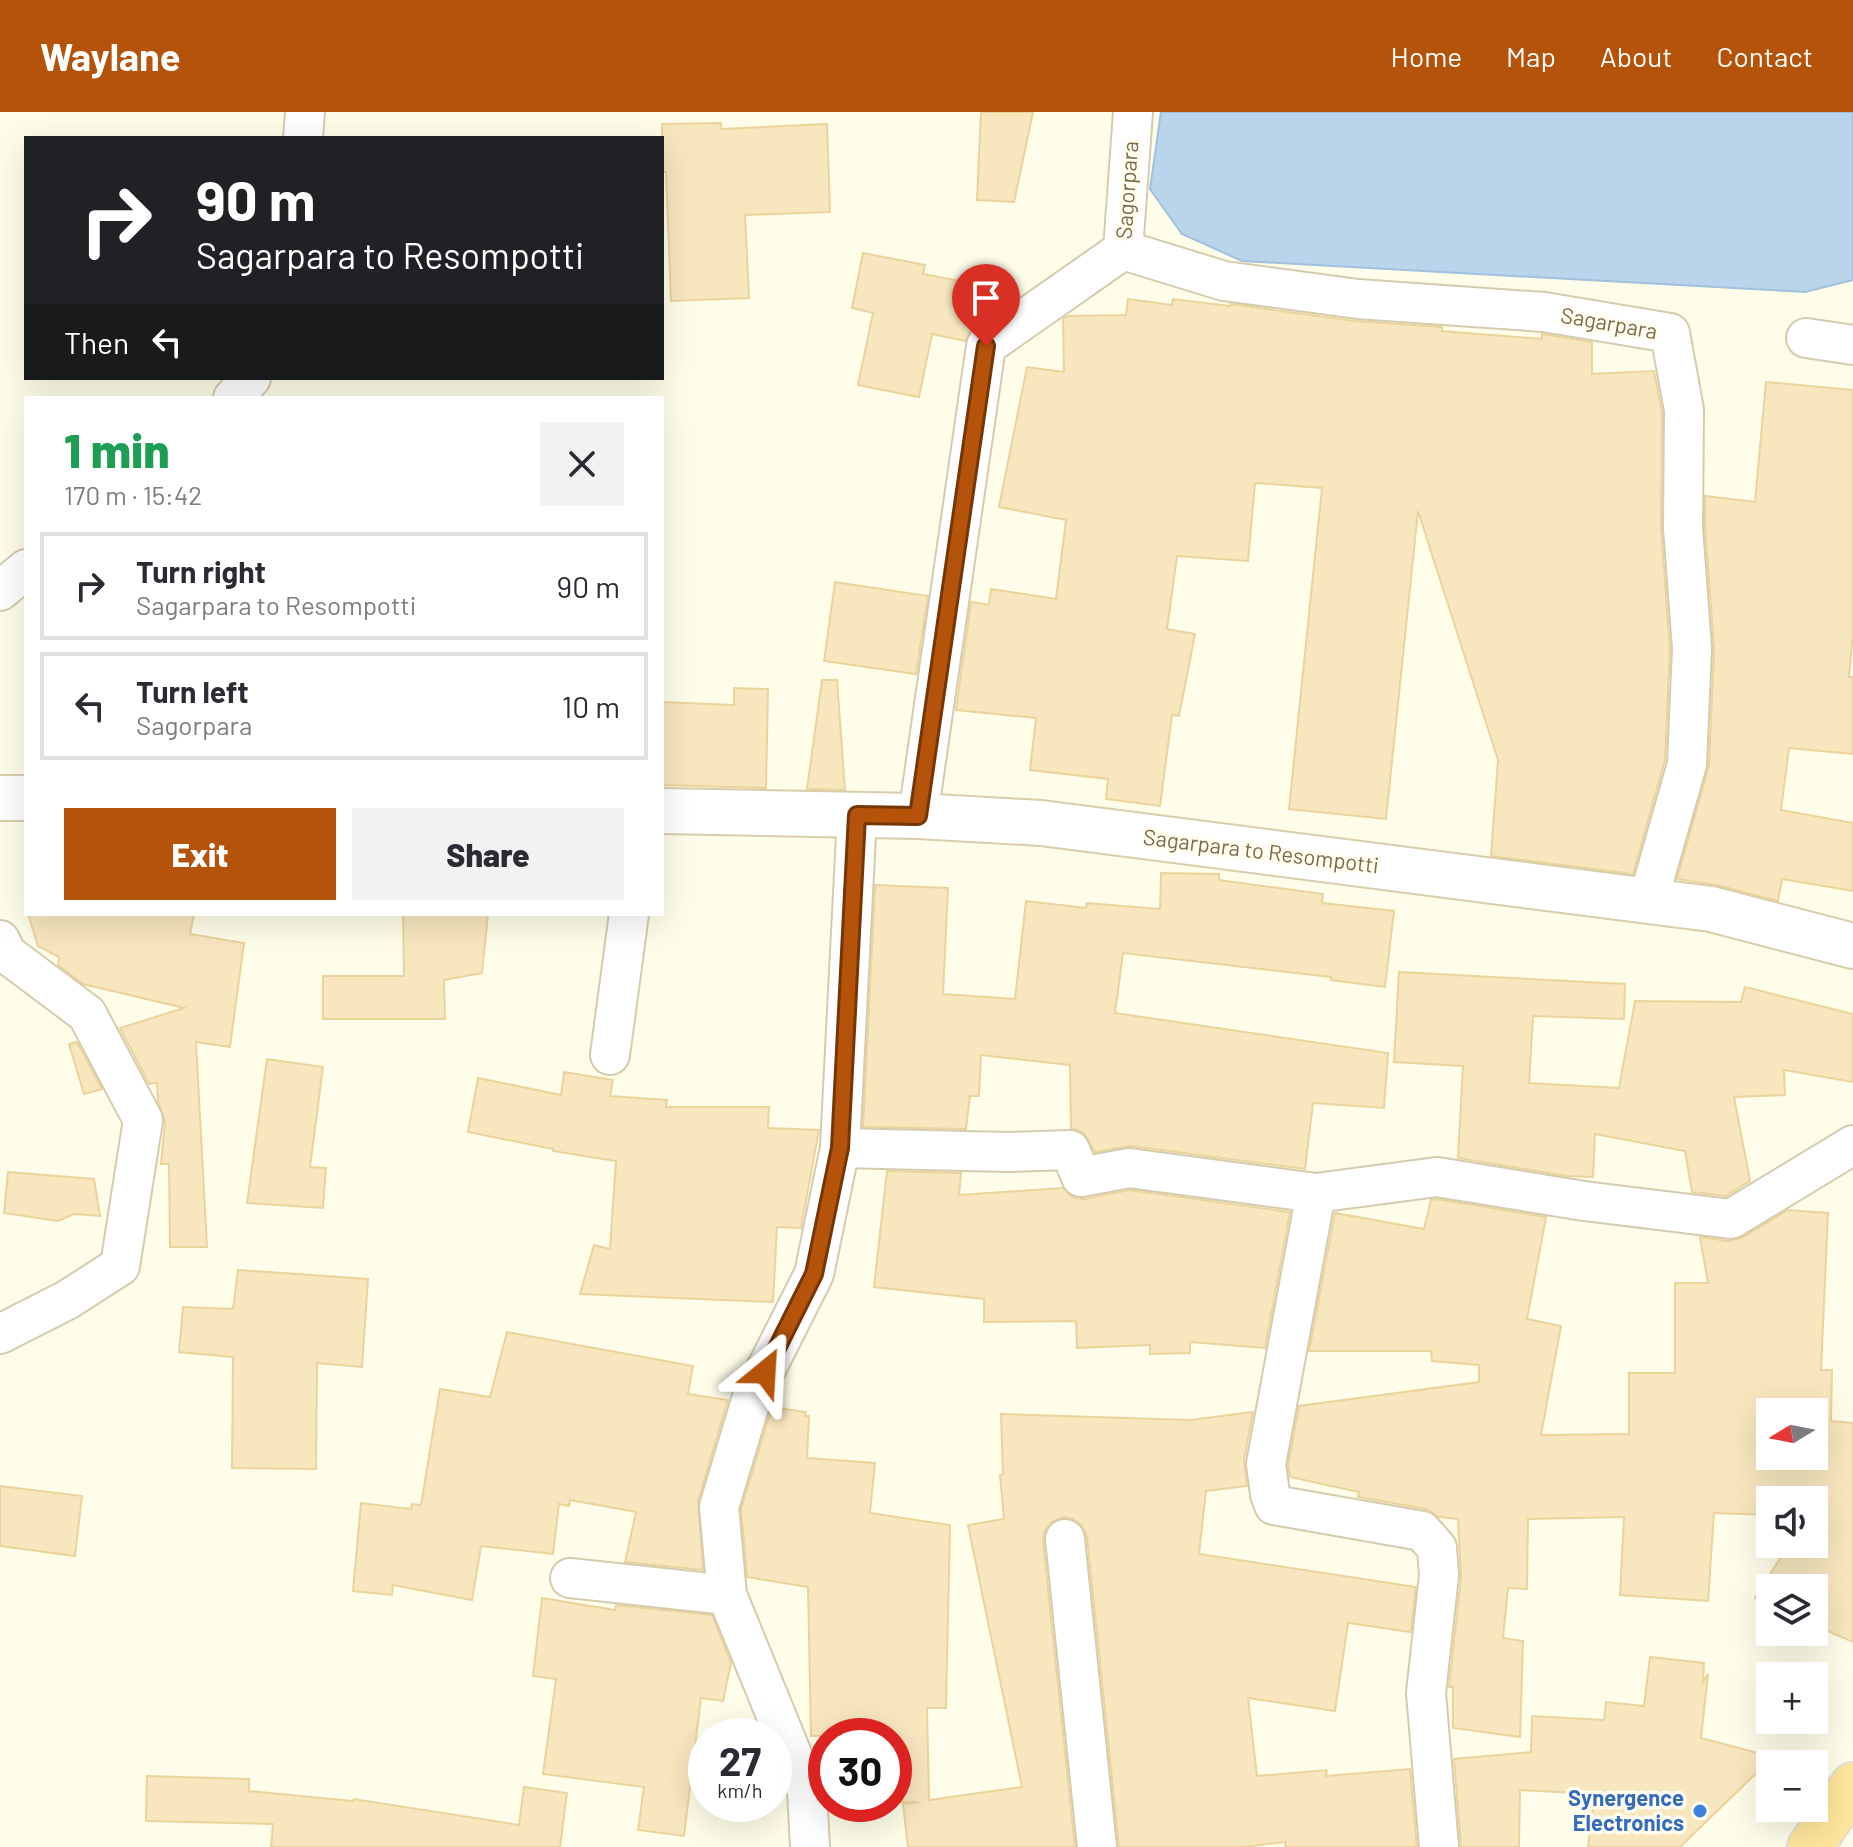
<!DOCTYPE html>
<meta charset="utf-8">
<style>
:root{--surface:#fff;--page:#f2f2f3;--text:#2b2b33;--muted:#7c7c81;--line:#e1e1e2;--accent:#b45309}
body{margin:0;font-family:Barlow,sans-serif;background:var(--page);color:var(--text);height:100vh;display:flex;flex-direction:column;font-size:30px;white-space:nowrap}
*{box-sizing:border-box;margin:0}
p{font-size:26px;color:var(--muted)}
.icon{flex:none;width:44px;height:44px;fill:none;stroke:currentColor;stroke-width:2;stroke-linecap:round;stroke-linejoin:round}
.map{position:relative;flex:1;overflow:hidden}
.side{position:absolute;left:24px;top:284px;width:640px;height:520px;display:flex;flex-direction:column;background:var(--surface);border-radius:0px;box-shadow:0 8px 32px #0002}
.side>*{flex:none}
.top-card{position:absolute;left:24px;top:24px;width:640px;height:244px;border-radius:0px;box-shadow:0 8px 32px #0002;background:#202124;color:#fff;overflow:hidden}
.needle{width:52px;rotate:260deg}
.fabs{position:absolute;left:1756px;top:1286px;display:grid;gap:16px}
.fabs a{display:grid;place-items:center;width:72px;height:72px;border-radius:0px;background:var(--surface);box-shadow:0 8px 32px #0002;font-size:40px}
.speed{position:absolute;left:688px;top:1606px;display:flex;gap:16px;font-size:40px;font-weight:700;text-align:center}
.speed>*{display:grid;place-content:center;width:104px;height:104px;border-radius:50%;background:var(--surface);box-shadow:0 8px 32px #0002;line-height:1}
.speed small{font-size:20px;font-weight:400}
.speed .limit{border:12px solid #d22;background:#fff;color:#111}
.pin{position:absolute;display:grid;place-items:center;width:68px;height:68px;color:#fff;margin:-82px -34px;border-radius:50% 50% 50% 0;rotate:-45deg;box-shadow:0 0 8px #0007}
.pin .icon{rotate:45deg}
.me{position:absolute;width:88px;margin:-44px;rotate:27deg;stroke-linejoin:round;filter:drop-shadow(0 0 6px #0008)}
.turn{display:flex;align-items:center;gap:28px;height:168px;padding:0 40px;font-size:36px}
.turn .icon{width:104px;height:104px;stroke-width:2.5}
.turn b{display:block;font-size:56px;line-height:68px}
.then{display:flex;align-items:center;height:76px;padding:0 40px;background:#0003;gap:16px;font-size:30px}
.round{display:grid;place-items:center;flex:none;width:84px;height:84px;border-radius:0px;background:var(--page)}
.headline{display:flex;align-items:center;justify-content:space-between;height:136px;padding:0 40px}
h1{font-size:48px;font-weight:800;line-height:60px;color:#1e9e55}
.primary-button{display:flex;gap:16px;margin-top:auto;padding:16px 40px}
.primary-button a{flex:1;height:92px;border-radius:0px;background:var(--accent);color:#fff;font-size:32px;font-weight:800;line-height:92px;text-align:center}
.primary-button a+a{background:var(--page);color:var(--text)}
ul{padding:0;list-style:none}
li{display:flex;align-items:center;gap:24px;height:108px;margin:0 16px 12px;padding:0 24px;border:4px solid var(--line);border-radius:0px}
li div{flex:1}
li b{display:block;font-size:30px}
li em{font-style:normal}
header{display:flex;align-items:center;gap:48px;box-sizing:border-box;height:112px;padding:0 40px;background:var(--accent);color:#fff}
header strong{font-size:38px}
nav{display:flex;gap:44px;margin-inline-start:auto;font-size:28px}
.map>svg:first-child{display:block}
</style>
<header>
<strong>Waylane</strong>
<nav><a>Home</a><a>Map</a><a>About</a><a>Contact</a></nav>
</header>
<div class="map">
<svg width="1853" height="1735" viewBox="0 0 1853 1735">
<rect width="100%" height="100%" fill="#fefde9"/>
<polygon fill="#bad5eb" stroke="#9fc1de" stroke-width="2" points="1161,0 1853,0 1853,168 1805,180 1242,149 1182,122 1150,77"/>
<g fill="#f7e6be" stroke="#ebd39c" stroke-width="2" fill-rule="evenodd">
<polygon points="981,0 1033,0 1014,90 977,88"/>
<polygon points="721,11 721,17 827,12 830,100 745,103 749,186 671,189 666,60 662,60 662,12"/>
<polygon points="863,141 925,153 923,162 996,176 990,204 973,216 965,229 932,222 919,285 858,273 873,201 852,196"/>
<polygon points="1128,187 1172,193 1173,187 1230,194 1230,192 1355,209 1442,215 1442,219 1542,227 1542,222 1592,230 1592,262 1654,259 1662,300 1661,416 1670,536 1665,648 1633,762 1491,744 1498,648 1418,399 1386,707 1289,697 1322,376 1255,371 1248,449 1177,444 1167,517 1195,522 1179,604 1172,603 1160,694 1106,687 1108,667 1030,658 1036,606 956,598 971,490 989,493 991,477 1056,487 1066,408 999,395 1027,255 1064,260 1063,207 1068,204 1126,203"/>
<polygon points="1766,270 1853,278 1853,522 1849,565 1853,565 1853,642 1789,636 1781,698 1853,711 1853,779 1782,767 1778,789 1717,773 1677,767 1709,653 1714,537 1705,415 1705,384 1755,390"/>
<polygon points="835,470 928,484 916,562 824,549"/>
<polygon points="822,568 837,568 845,678 807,677"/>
<polygon points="734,576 768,577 766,676 662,673 662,590 734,593"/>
<polygon points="1161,761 1219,762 1219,768 1323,782 1322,791 1394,799 1385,875 1331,868 1331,865 1123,841 1115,901 1388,941 1384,996 1313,991 1305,1057 1131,1034 1095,1040 1083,1020 1071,1016 1070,953 981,943 979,984 970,984 966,1017 863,1015 875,773 948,776 943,882 1015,887 1026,789 1086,796 1087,791 1160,797"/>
<polygon points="28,802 194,802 190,822 244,831 230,935 196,930 207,1135 170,1135 169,1052 161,1052 165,1010 158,989 157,971 149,972 120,916 184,896 83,872 58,853 59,845 38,834"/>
<polygon points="403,802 488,802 482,861 444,868 445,907 323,907 323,864 404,864"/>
<polygon points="1399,860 1625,872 1624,907 1533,904 1529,971 1619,976 1635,889 1741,890 1745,875 1853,902 1853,970 1784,958 1785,983 1734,985 1750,1069 1726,1084 1692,1080 1685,1039 1595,1022 1593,1065 1566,1064 1458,1046 1463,954 1394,950"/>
<polygon points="77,930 102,977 84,982 69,932"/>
<polygon points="267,947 323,955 310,1055 326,1056 323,1096 247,1091"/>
<polygon points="564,960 613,968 610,984 667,988 666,995 769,995 768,1016 819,1018 801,1116 777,1115 773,1190 580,1182 594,1133 610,1137 616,1049 553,1039 553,1037 468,1020 478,966 561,983"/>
<polygon points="887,1059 961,1061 959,1083 1063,1076 1074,1086 1084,1087 1130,1078 1290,1100 1265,1236 1190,1230 1190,1241 1150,1242 1150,1233 1077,1236 1076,1209 984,1210 984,1187 874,1175"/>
<polygon points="8,1060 94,1067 100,1104 74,1102 58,1109 4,1101"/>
<path d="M1437,1087L1546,1105L1527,1207L1561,1214L1541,1323L1629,1322V1261H1675V1171H1708L1700,1125L1728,1129L1741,1126L1788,1098L1828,1101L1821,1258H1832L1831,1309L1853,1311V1530L1814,1513V1476H1770V1492L1755,1486L1789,1432H1814V1388H1770V1403L1714,1401L1708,1489L1620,1483L1624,1405L1528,1407L1527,1477L1508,1476L1503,1526L1523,1529L1520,1625L1453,1616V1575H1449L1461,1465L1458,1407L1439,1405L1426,1397L1358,1385L1359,1380L1290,1365L1288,1353L1299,1294L1479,1270V1253L1432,1249L1431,1239H1309L1335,1101L1424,1117L1431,1088ZM1770,1300H1814V1344H1770Z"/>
<polygon points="238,1158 368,1167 362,1255 317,1251 316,1357 232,1356 233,1245 179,1240 183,1195 233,1197"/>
<polygon points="507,1220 693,1254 688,1282 728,1288 698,1389 703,1458 625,1450 636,1400 570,1388 569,1394 559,1392 553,1442 481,1434 472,1488 393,1473 392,1483 353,1479 361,1391 411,1397 412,1392 421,1393 440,1277 490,1285"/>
<polygon points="772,1295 806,1300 805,1304 809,1304 807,1346 875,1351 870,1401 950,1413 946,1596 927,1596 929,1688 1022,1675 968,1413 1004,1407 1000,1363 1003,1362 1001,1302 1190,1308 1253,1300 1244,1348 1247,1374 1206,1379 1199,1442 1416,1475 1411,1520 1348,1511 1335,1599 1248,1586 1257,1664 1327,1658 1326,1664 1410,1657 1417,1735 1286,1735 1285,1730 1243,1735 1119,1735 1087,1425 1082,1414 1073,1407 1064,1405 1052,1410 1045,1419 1043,1429 1075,1735 908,1735 903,1692 919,1690 894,1690 894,1624 811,1624 808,1475 747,1465 741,1397"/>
<polygon points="0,1374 82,1384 75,1444 0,1434"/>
<polygon points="542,1486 615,1498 616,1493 712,1503 731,1551 723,1589 701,1586 684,1724 638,1718 644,1675 543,1662 556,1567 533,1564"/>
<polygon points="1650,1545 1704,1551 1703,1570 1708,1562 1701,1626 1773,1645 1680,1735 1588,1735 1595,1682 1520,1678 1519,1735 1461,1735 1454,1647 1531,1640 1532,1604 1604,1608 1606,1590 1644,1594"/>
<polygon points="147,1664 249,1667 249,1679 353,1689 354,1687 519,1713 524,1675 567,1681 560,1735 271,1735 273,1712 146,1709"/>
</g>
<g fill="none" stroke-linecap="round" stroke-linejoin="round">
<defs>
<g id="minor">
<polyline points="303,26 305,0"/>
<polyline points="1123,138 1224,169 1358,187 1544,200 1670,221 1684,298 1683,416 1692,536 1687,652 1648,789"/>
<polyline points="1806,226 1853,233"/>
<polyline points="233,286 251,266"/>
<polyline points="0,479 26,457"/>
<polyline points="918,704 986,234 1123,138 1133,0"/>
<polyline points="0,828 7,842 87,902 143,1008 120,1154 67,1188 0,1222"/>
<polyline points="610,943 629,802"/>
<polyline points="840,1036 1008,1040 1070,1038 1081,1065 1129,1056 1316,1081 1437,1065 1584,1089 1731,1107 1853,1033"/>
<polyline points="1316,1081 1266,1352 1270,1382 1274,1393 1422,1419 1437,1436 1439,1463 1426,1581 1439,1735"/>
<polyline points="1065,1427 1097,1735"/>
<polyline points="570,1466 727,1483"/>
<polyline points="810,1735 807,1679 727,1483 719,1395 752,1285 814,1162 840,1036 857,703"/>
</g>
<g id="secondary">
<polyline points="0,686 26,686"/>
<polyline points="662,699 918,704 1041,711 1711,797 1853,834"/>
</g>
<polyline id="trunk" points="1810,1735 1853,1673"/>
</defs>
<use href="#minor" stroke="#d5ccaf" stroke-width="42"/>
<use href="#secondary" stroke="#d9cdac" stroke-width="48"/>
<use href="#trunk" stroke="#e2ded7" stroke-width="48"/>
<use href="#minor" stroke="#fff" stroke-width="38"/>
<use href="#secondary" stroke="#fff" stroke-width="44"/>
<use href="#trunk" stroke="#fee69c" stroke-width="44"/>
</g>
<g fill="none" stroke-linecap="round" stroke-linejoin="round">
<defs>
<polyline id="route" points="765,1260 814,1162 840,1036 857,703 918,704 986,234"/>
</defs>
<use href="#route" stroke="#753606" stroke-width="20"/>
<use href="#route" stroke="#b45309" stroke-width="14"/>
</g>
<circle fill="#3f7fe0" stroke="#fffef1" stroke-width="3" cx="1700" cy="1699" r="8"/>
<g text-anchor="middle" stroke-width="7" stroke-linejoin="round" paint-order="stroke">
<g font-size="22" fill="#7d6b49" stroke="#fffef1">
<text transform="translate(1127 78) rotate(-86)" y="8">Sagorpara</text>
<text transform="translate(1609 211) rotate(10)" y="8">Sagarpara</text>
<text transform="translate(1261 739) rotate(7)" y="8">Sagarpara to Resompotti</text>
</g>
<g font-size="22" font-weight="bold" fill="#366cbe" stroke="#fffef1" text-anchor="end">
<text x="1684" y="1694">Synergence<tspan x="1684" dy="25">Electronics</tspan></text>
</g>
</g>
</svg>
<div class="fabs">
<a><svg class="needle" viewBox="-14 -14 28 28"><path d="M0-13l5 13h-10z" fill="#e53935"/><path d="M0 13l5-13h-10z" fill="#7c7c81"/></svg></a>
<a><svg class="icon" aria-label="sound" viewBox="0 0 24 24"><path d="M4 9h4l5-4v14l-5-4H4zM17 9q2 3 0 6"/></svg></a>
<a><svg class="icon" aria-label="layers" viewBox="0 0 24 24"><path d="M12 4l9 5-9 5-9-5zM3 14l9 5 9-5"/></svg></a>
<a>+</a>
<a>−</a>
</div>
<div class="speed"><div>27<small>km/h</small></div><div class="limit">30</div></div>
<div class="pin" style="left:986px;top:234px;background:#d93025"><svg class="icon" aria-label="arrive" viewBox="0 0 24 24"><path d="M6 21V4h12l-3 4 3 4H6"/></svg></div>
<svg class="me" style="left:765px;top:1260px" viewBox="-20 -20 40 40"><path d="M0-17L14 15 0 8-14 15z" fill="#b45309" stroke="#fff" stroke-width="4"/></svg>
<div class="top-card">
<div class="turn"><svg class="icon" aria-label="right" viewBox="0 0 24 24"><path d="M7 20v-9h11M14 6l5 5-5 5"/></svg><div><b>90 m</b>Sagarpara to Resompotti</div></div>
<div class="then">Then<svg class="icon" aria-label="left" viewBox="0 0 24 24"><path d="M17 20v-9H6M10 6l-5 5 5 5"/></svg></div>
</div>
<section class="side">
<div class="headline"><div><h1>1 min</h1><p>170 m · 15:42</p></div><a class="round"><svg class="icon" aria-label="close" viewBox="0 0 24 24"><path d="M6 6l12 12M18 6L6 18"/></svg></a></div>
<ul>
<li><svg class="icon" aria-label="right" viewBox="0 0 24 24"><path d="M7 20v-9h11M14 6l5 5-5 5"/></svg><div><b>Turn right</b><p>Sagarpara to Resompotti</p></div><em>90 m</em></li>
<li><svg class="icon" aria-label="left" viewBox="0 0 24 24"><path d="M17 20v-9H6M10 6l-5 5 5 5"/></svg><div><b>Turn left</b><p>Sagorpara</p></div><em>10 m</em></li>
</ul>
<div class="primary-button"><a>Exit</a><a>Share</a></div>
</section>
</div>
